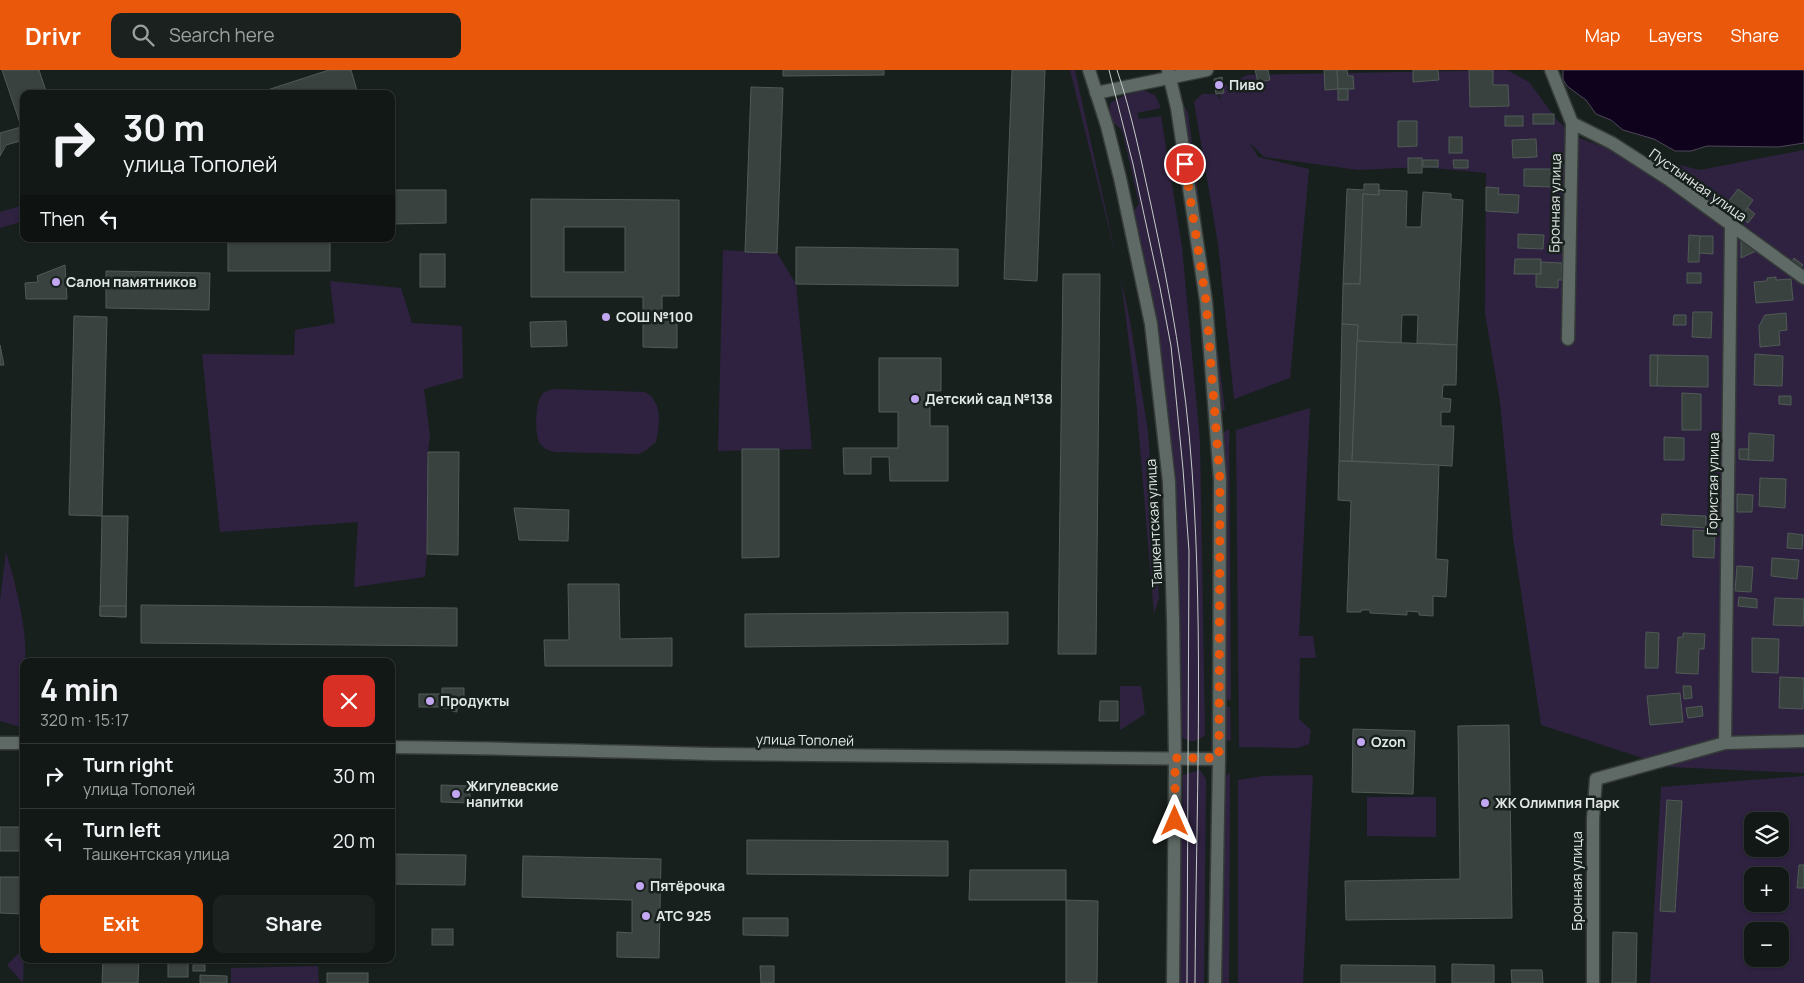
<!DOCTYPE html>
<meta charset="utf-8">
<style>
:root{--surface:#121816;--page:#1b211f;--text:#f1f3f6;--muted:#9ca0a1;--line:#313735;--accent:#ea580c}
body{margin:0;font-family:Manrope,sans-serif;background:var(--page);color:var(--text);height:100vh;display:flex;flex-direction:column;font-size:19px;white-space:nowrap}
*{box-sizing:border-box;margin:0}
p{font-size:16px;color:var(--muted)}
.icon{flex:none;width:28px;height:28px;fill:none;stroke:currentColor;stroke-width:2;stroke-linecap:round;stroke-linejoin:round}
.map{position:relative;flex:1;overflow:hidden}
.details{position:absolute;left:20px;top:588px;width:375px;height:305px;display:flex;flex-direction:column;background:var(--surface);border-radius:10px;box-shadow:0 1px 4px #0004,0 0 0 1px var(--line)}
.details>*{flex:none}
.guide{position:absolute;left:20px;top:20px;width:375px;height:152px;border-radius:10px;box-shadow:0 1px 4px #0004,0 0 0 1px var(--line);background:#121816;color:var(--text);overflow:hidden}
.buttons{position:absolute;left:1744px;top:742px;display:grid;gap:10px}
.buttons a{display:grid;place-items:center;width:45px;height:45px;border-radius:10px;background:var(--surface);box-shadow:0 1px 4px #0004,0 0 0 1px var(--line);font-size:25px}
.pin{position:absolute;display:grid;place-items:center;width:42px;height:42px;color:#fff;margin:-21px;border:2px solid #fff;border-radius:50%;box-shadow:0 1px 5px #0007}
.me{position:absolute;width:55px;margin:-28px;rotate:0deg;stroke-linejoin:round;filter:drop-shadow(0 0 4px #0008)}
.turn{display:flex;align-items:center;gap:18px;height:105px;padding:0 20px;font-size:22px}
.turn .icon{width:65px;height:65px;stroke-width:2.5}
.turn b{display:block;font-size:35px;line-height:42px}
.then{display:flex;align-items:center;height:48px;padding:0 20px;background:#0003;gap:10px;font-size:19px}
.round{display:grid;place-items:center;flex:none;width:52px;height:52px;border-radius:10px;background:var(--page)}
.headline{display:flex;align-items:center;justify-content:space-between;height:85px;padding:0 20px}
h1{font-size:30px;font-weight:700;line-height:38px}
.primary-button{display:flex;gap:10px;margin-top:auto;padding:10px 20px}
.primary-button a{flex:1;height:58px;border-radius:10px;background:var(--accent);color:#fff;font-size:20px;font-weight:700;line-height:58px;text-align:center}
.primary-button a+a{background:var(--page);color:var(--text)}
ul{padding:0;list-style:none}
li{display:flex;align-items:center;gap:15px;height:65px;padding:0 20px;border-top:1px solid var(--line)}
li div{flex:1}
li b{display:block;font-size:19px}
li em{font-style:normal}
header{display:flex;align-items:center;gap:30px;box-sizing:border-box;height:70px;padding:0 25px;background:var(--accent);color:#fff}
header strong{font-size:24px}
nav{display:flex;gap:28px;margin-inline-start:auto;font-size:18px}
.search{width:350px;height:45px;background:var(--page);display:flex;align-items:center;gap:12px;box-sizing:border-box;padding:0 18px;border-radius:10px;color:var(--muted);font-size:19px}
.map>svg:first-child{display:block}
</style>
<header>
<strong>Drivr</strong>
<div class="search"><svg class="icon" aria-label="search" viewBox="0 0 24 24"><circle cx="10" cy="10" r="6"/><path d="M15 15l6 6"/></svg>Search here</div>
<nav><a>Map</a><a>Layers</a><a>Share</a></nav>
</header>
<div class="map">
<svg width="1804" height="913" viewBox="0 0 1804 913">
<rect width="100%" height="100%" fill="#18201d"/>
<g fill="#2e2240" fill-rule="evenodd">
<polygon points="1070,0 1075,0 1117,191"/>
<polygon points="1507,0 1529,12 1557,50 1574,66 1601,76 1700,100 1804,80 1804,703 1670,697 1541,655 1513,468 1500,332 1485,243 1486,103 1422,97 1358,100 1264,87 1249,72 1258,87 1309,99 1290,308 1234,329 1218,174 1194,32 1202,24 1216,24 1221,30 1218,19 1247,5"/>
<path d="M1142,20L1155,25L1161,38L1137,43L1139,49L1161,46L1182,177L1200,371L1205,665C1191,676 1187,671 1175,661V473L1133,142L1139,134L1122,60L1109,49L1110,33L1125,25Z"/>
<polygon points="1184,36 1188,42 1225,340 1215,344 1177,38"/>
<polygon points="24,135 24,151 0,158 0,142"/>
<polygon points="723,180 777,183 796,214 812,379 718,381"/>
<polygon points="1121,209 1130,251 1148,361 1159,528 1154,544 1136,330"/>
<polygon points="330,211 401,218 412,253 462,256 463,308 424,319 430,367 428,382 427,484 425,507 354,517 358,452 220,462 202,284 294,285 295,260 335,253"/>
<path d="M556,319L645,322C663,332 660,354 656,372L645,381L638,384L555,382C549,381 545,379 541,375C534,367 535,333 542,325C545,320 551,320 556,319Z"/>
<polygon points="1310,338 1299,566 1313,566 1316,588 1300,588 1299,649 1311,660 1309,674 1298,678 1239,677 1236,360"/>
<polygon points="1229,359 1231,630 1223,630 1221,364"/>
<path d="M6,482C15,512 28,561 25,591H24L20,657L0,651V530Z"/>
<polygon points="1120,616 1141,616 1145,644 1120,660"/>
<polygon points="1223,637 1230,637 1231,670 1227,671 1224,666"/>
<polygon points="1200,700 1206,709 1204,913 1178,913 1183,705"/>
<polygon points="1230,703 1229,913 1221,913 1224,708"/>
<polygon points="1313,705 1303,913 1238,913 1238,710 1263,706"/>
<path d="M1804,706V913H1650L1661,717ZM1752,751H1780V779H1752ZM1752,806H1780V834H1752ZM1752,861H1780V889H1752Z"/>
<polygon points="1367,727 1436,727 1436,767 1367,766"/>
<polygon points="24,878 23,913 7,895"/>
<polygon points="318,896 319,913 231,913 231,898"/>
</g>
<polygon fill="#0e021c" stroke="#4d4758" points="1563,0 1804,0 1804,73 1778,77 1707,76 1691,81 1675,81 1654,69 1623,60 1611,50 1596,44 1586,30 1567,16 1563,9"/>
<g fill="#39423f" stroke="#505a56" fill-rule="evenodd">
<polygon points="2,0 39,0 47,24 24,24 24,65"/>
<polygon points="329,0 351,0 358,24 255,24"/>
<polygon points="783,0 884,0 884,5 783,6"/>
<polygon points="1012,0 1045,0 1037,211 1004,209"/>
<polygon points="1255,0 1268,0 1270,10 1258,12"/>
<polygon points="1324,0 1337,0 1338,19 1325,20"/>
<polygon points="1337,0 1347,0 1348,6 1353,6 1354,19 1338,19"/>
<polygon points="1413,0 1438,0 1439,10 1413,12"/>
<polygon points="1469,0 1493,0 1493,15 1508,15 1509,36 1470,37"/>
<polygon points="1222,7 1224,23 1216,24 1214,9"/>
<polygon points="751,17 783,18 777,183 745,182"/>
<rect x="1338" y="19" width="10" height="11"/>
<rect x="1533" y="44" width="21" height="10"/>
<rect x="1505" y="46" width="18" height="10"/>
<polygon points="1398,51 1417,51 1417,76 1398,77"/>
<polygon points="21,57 24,70 6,75 0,86 0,63"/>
<rect x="1449" y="67" width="13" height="16"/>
<polygon points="1536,69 1537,87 1513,88 1512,70"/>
<rect x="1408" y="88" width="14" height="15"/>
<rect x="1423" y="90" width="15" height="7"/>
<polygon points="1453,90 1468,90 1468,98 1454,98"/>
<polygon points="1676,96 1687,103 1683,110 1673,102"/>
<polygon points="1524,99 1552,99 1551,117 1524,116"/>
<polygon points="1364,114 1379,114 1379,125 1363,124 1360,214 1343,214 1347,119 1364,120"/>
<polygon points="1486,117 1499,118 1498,124 1519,125 1518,143 1486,141"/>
<polygon points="1738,119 1753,130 1741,147 1725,136"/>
<polygon points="391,120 446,120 446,153 391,154"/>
<polygon points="1379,120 1407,121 1406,157 1421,157 1423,122 1451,124 1451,129 1463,130 1457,275 1417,273 1418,245 1402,245 1401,273 1357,271 1358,255 1342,254 1343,214 1360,214 1363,124 1379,125"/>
<path d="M531,129L679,130V226H662V243H677V278L643,277V227H531ZM564,157H625V202H564Z"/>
<polygon points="1748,138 1755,144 1748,153 1741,147"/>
<polygon points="1518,164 1544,165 1543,179 1518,178"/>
<polygon points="1689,165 1700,166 1699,192 1688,192"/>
<polygon points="1700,166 1713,166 1713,184 1699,183"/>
<polygon points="1741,168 1756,181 1741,188"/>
<rect x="228" y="169" width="102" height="32"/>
<polygon points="796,177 958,179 958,216 796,214"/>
<rect x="420" y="184" width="25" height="33"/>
<polygon points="1794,188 1803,195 1800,198 1792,192"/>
<polygon points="1515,189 1541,189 1541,204 1514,204"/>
<polygon points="1541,192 1562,193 1562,210 1558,210 1558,218 1536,217 1536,204 1541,204"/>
<polygon points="65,195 67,229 26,229 25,213 38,212 37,206"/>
<polygon points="106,201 210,203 209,240 106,238"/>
<rect x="1687" y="203" width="14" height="10"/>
<polygon points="1063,204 1100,204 1096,584 1058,584"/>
<polygon points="1776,207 1776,210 1791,209 1793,230 1756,233 1754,212 1767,211 1767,208"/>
<polygon points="1693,242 1712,242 1711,268 1692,267"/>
<polygon points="1786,243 1787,260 1779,261 1780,275 1760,277 1759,256 1765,245"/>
<polygon points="1674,245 1686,245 1686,255 1673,255"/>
<polygon points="74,246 107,247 102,446 69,445"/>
<polygon points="566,251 567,276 531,277 530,252"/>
<polygon points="1342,254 1358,255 1352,391 1339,391"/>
<polygon points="1357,271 1457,275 1456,315 1443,315 1442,328 1451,329 1450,342 1441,342 1441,356 1454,356 1452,396 1352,391"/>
<polygon points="0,275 4,295 0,295"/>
<polygon points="1755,284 1783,286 1782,316 1754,315"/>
<polygon points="1650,285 1658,285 1657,316 1650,316"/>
<polygon points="1658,285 1708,286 1708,317 1657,316"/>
<polygon points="879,288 941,288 941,321 930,321 930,356 948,356 948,411 890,411 889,387 871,387 871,404 844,404 843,378 898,378 898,342 879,342"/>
<polygon points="1682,323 1701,324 1701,360 1682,360"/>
<polygon points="1779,326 1791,326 1791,335 1779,334"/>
<polygon points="1749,363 1774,365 1773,391 1748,390"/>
<polygon points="1664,367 1684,368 1684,390 1664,390"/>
<polygon points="742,379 779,379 779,487 742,488"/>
<polygon points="1739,379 1749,379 1748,390 1739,389"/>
<polygon points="428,382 459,382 458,485 427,484"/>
<polygon points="1339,391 1439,395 1436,489 1448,490 1446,527 1433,526 1433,546 1419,545 1419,542 1407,541 1407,545 1370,543 1370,540 1361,540 1361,542 1347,542 1351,431 1338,430"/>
<polygon points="1760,408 1786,409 1785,438 1759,436"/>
<polygon points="1737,424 1753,425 1752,442 1737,442"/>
<polygon points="514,438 569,440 568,471 519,470"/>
<polygon points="1662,444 1706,446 1706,458 1661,455"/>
<polygon points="102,446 128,446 126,547 100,546"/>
<polygon points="1693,460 1715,461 1714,488 1693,487"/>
<polygon points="1788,463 1803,465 1802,479 1787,478"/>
<polygon points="1772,488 1799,490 1797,509 1771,506"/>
<polygon points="1737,496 1753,497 1751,522 1735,521"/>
<polygon points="568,514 619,514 620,569 672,568 672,596 545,596 544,570 569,570"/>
<polygon points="1739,527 1757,529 1757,538 1738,536"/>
<polygon points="1775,528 1804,529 1803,556 1773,555"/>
<polygon points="141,535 457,538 457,576 141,573"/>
<polygon points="100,536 126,536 126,547 100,546"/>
<polygon points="1008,542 1008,574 745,577 745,544"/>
<polygon points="1646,562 1659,563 1658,598 1645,598"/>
<polygon points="1683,563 1705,564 1704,579 1699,579 1698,604 1676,603 1678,567 1683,567"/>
<polygon points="1752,568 1779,569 1778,603 1752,602"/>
<polygon points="1780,607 1804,608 1803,639 1779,638"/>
<polygon points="1683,616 1691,616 1692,628 1684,629"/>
<polygon points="442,618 464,618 464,637 457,637 457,642 451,641 451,638 442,638"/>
<polygon points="1680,623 1683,652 1650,655 1647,626"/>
<rect x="419" y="624" width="21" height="13"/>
<polygon points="1100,631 1118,631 1118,651 1099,651"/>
<polygon points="1702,636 1703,646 1688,648 1686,638"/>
<polygon points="1509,655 1512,848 1346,850 1345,811 1460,809 1458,656"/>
<polygon points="1353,659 1415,661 1413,724 1352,722"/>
<polygon points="441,715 470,716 470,733 441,732"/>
<polygon points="1667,730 1682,731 1675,842 1660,841"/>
<rect x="0" y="757" width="22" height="24"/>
<polygon points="747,770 948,771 948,806 747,804"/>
<polygon points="391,784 466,785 465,815 391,814"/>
<polygon points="523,786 661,789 659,888 617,887 617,862 632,863 632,830 522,827"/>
<polygon points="1799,795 1804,795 1804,818 1797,818"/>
<polygon points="970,800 1066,800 1066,830 969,830"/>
<polygon points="0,807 24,807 24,844 0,843"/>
<polygon points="1066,830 1098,831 1097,913 1066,913"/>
<polygon points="743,848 788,848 788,866 743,865"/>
<rect x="432" y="859" width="21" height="16"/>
<polygon points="1613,862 1637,863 1636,913 1612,913"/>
<polygon points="103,889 139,889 138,913 102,913"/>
<rect x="168" y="889" width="20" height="18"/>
<rect x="191" y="889" width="15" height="3"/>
<polygon points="1452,894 1494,895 1494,913 1452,913"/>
<rect x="193" y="895" width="12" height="6"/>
<polygon points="1341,895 1435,896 1435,913 1341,913"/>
<polygon points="760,896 774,896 774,913 761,913"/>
<polygon points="1511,900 1542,900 1543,913 1512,913"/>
<rect x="327" y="903" width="41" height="10"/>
<polygon points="200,905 227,906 227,913 200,913"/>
</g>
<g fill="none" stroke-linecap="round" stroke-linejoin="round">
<defs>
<g id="minor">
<polyline points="1551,0 1572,53 1568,269"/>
<polyline points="1096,23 1207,0"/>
<polyline points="1572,53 1612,73 1668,109 1804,208"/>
<polyline points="0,673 24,673"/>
<polyline points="1725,673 1731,156"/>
<path d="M391,677C498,678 605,681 712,684C881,687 1050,686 1219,689"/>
<polyline points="1593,913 1593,749 1596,709 1725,673 1804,671"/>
</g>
<g id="secondary">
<polyline points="1089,0 1107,56 1120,108 1151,254 1169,412 1173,548 1175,688 1173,913"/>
<polyline points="1168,0 1177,38 1206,231 1220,410 1219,689 1215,913"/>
</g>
</defs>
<use href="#minor" stroke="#353b38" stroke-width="15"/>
<use href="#secondary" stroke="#353b38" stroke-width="15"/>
<use href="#minor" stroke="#5f6965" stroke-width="12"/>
<use href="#secondary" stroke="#5f6965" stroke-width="12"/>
<g stroke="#c6ccc9" stroke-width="1">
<polyline points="1109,0 1133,94 1160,218 1171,276 1183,399 1189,481 1187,913"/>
<path d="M1117,0C1132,44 1141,90 1151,135C1170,222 1186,310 1192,400C1204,570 1196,742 1195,913"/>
</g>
</g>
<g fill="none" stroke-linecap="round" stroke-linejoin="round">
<polyline stroke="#ea580c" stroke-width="9" stroke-dasharray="0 16.2" points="1175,751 1175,688 1219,688 1220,410 1206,231 1185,94"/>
</g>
<g fill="#c3a7f2" stroke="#18201d" stroke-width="2">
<circle cx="1219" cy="15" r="5"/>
<circle cx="56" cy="212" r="5"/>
<circle cx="606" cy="247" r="5"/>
<circle cx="915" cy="329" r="5"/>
<circle cx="430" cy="631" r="5"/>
<circle cx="1361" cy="672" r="5"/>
<circle cx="456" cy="724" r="5"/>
<circle cx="1485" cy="733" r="5"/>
<circle cx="640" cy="816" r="5"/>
<circle cx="646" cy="846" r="5"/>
</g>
<g text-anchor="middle" stroke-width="5" stroke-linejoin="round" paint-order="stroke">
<g font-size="14" font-weight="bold" fill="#e1e7e4" stroke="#18201d" text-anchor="start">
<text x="1229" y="20">Пиво</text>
<text x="66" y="217">Салон памятников</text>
<text x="616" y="252">СОШ №100</text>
<text x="925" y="334">Детский сад №138</text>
<text x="440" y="636">Продукты</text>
<text x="1371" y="677">Ozon</text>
<text x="466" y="721">Жигулевские<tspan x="466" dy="16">напитки</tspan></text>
<text x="1495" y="738">ЖК Олимпия Парк</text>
<text x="650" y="821">Пятёрочка</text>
<text x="656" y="851">АТС 925</text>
</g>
<g font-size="14" fill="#e1e7e4" stroke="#18201d">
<text transform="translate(1698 115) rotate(35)" y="5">Пустынная улица</text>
<text transform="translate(1555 133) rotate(-89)" y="5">Бронная улица</text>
<text transform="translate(1713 414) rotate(-89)" y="5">Гористая улица</text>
<text transform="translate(1154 453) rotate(-93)" y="5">Ташкентская улица</text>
<text transform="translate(805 670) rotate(1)" y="5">улица Тополей</text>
<text transform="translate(1577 811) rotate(-90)" y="5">Бронная улица</text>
</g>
</g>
</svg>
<div class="buttons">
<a><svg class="icon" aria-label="layers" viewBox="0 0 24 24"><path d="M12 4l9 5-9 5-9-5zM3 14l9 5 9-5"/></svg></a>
<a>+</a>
<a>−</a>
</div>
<div class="pin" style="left:1185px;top:94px;background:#d93025"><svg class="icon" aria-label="arrive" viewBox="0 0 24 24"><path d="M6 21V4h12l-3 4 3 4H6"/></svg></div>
<svg class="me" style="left:1175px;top:751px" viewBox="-20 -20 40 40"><path d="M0-17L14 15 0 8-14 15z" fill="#ea580c" stroke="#fff" stroke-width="4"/></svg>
<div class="guide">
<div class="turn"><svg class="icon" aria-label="right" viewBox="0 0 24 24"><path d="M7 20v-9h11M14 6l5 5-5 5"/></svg><div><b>30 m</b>улица Тополей</div></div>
<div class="then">Then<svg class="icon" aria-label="left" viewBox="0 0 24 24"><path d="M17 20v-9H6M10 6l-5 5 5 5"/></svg></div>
</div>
<section class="details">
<div class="headline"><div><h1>4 min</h1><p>320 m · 15:17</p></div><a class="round" style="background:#d93025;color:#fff"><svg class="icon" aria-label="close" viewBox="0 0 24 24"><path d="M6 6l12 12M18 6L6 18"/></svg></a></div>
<ul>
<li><svg class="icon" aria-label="right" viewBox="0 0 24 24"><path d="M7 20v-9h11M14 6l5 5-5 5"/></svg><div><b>Turn right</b><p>улица Тополей</p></div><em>30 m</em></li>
<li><svg class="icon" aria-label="left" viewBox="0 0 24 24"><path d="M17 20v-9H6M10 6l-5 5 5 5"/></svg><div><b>Turn left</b><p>Ташкентская улица</p></div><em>20 m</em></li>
</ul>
<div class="primary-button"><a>Exit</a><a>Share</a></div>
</section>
</div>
